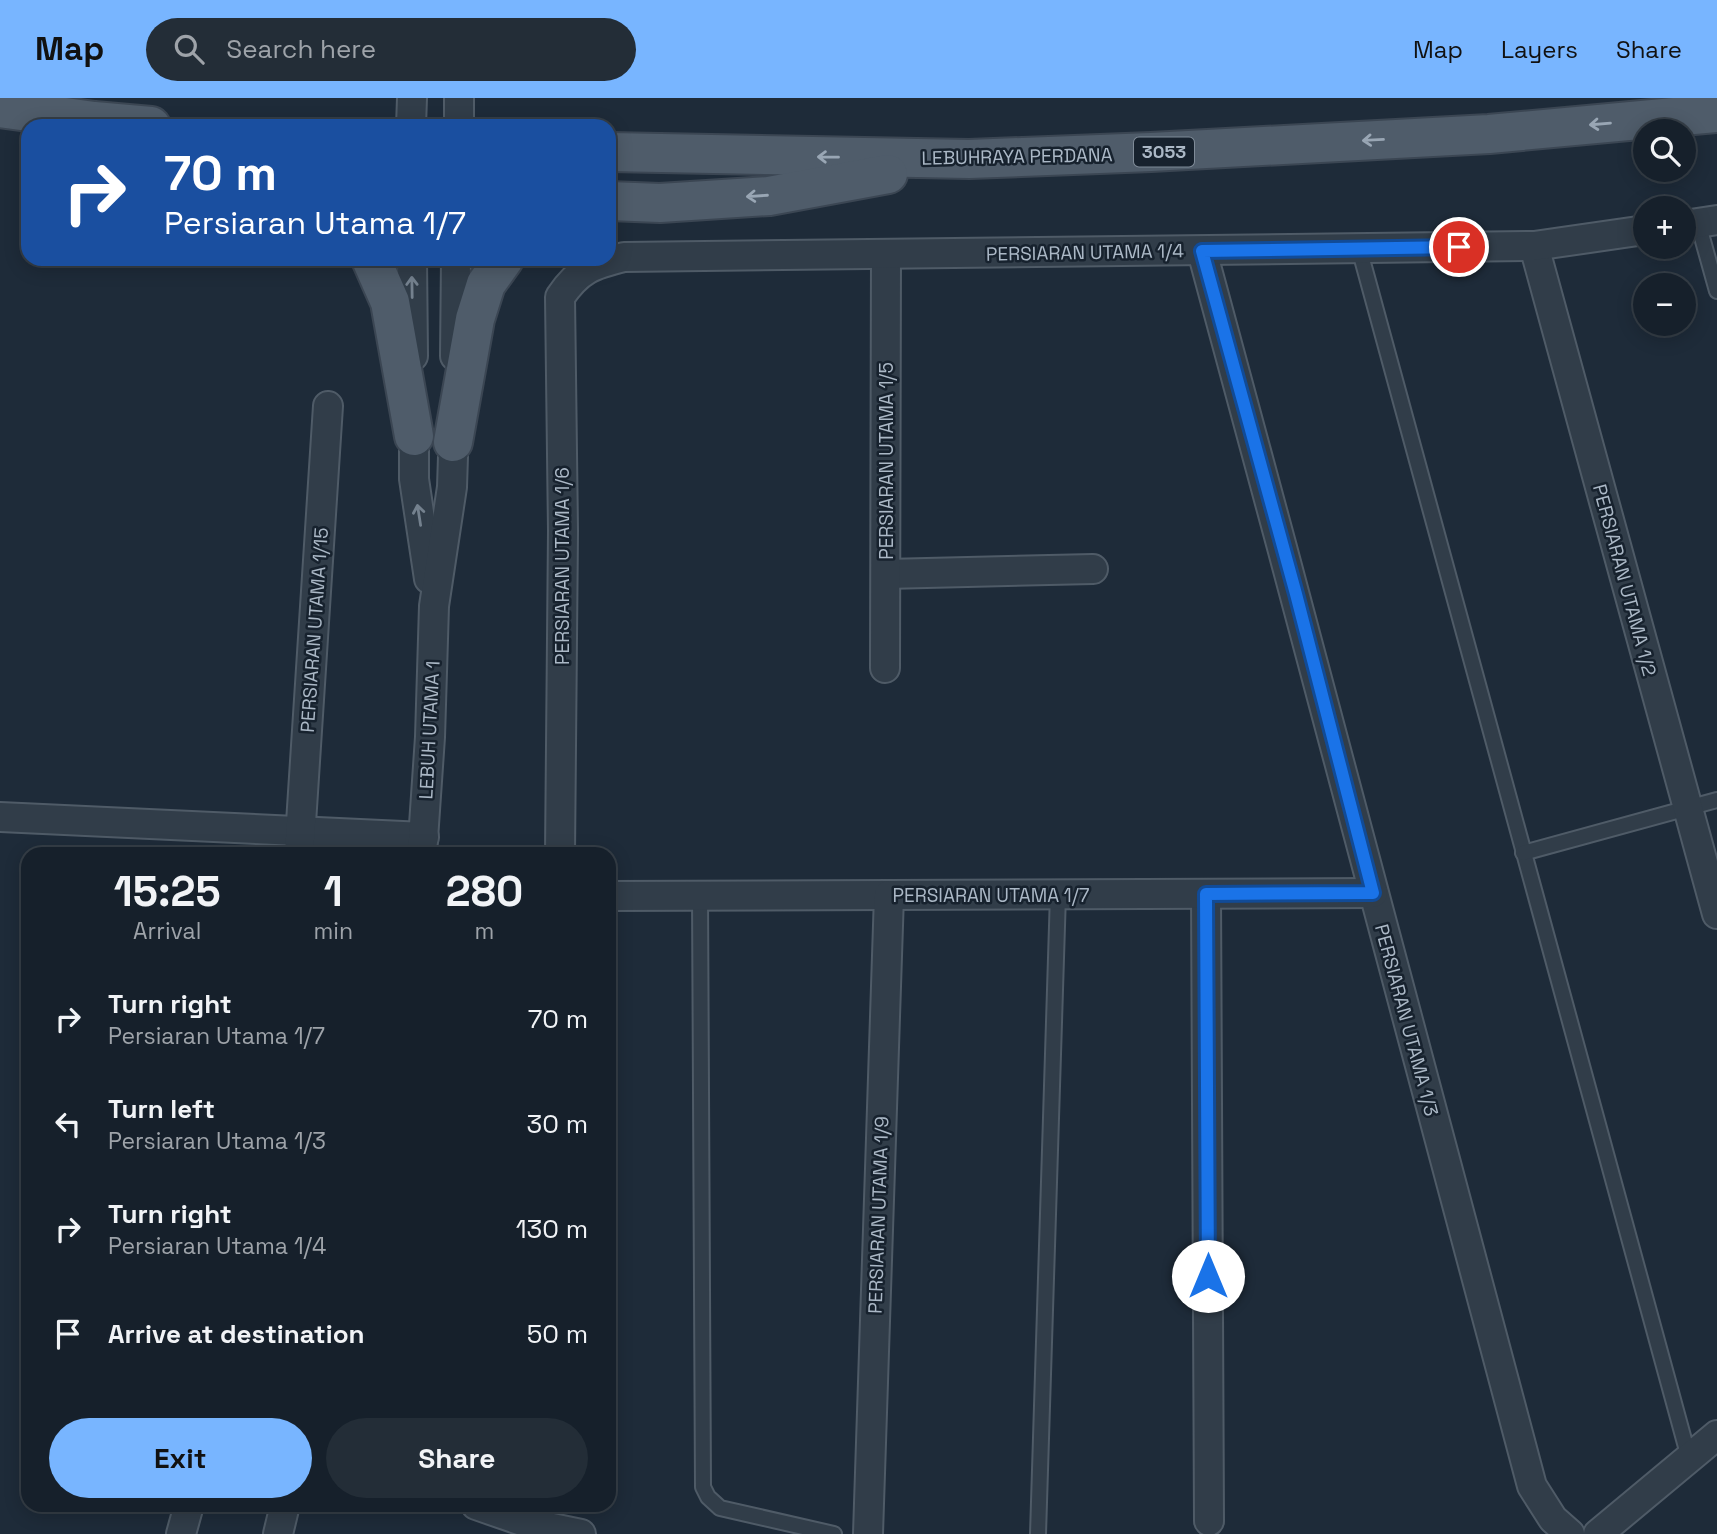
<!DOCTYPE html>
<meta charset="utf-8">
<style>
:root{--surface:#16202b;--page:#232d37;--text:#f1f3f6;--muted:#9ea3a9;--line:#353e47;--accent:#78b5ff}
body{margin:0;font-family:"Space Grotesk",sans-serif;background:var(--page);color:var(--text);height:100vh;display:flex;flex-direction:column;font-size:26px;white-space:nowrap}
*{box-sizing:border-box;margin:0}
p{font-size:23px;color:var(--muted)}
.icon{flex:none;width:38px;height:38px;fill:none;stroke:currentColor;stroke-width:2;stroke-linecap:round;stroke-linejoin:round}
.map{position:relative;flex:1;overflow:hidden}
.sheet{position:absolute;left:21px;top:749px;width:595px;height:665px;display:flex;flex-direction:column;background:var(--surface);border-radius:21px;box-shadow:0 4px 18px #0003,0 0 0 2px var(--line)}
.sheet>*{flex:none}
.hud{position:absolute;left:21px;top:21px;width:595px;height:147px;border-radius:21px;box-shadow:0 4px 18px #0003,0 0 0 2px var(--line);background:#1a4fa0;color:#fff;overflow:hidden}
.tools{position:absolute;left:1633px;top:21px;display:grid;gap:14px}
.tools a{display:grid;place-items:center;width:63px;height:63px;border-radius:50%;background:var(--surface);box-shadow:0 4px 18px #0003,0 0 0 2px var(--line);font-size:35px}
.pin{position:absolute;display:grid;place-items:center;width:60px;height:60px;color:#fff;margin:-30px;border:4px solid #fff;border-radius:50%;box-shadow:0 2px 7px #0007}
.me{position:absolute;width:77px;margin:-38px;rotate:0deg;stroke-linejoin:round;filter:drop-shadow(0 0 5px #0008)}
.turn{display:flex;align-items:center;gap:24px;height:147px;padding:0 28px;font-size:32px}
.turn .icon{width:91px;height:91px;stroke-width:2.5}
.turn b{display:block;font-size:49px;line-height:60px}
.eta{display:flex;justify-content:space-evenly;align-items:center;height:119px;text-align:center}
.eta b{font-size:42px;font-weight:800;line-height:49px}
.primary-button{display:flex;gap:14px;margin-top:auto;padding:14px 28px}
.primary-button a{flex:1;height:80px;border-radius:42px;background:var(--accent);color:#111;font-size:28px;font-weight:800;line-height:80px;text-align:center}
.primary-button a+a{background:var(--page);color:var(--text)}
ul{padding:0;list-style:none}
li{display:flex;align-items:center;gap:21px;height:105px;padding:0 28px}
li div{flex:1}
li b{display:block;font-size:26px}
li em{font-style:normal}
header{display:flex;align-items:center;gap:42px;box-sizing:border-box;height:98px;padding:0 35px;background:var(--accent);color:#111}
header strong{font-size:33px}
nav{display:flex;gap:38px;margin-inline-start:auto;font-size:24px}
.search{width:490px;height:63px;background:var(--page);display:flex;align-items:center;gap:18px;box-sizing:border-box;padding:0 24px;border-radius:38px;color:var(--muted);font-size:26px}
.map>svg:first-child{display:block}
</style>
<header>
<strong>Map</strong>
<div class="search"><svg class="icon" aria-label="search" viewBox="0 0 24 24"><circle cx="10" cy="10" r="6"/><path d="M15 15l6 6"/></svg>Search here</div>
<nav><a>Map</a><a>Layers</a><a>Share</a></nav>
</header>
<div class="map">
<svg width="1717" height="1436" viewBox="0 0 1717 1436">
<rect width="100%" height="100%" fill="#1e2b39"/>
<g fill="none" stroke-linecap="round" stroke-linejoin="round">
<defs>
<g id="lane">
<polyline points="1698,125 1717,193"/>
<polyline points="1359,150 1689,1360"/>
<polyline points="1523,755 1717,702"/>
<polyline points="700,797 703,1389 708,1399 720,1410 834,1436"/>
<polyline points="1038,1436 1058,796"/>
</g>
<g id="street">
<polyline points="411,28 412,0"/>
<polyline points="459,28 459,0"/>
<polyline points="1684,127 1717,122"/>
<polyline points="1534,148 1717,816"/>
<path d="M1202,153C1314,564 1421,976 1532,1388L1553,1421L1570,1436"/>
<polyline points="412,161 413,258"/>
<polyline points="455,258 456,161"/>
<polyline points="414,320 414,381 429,481"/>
<polyline points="886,476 1093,471"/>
<polyline points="885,570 886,156"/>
<polyline points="0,719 424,739"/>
<polyline points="299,756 328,308"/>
<polyline points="422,756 430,639 434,508 452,389 454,327"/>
<path d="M560,756L563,433L560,199C579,171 592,167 624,159L1534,148L1645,132"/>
<polyline points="1206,796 1209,1423"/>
<polyline points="609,798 1373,795"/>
<polyline points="476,1407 528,1425 581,1436"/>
<polyline points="181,1436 189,1407"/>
<polyline points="278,1436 285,1407"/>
<polyline points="868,1436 889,797"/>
<polyline points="1598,1436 1717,1337"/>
</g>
<g id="primary">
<polyline points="0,10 94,23 151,28"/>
<polyline points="609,54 969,61 1151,54 1489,36 1717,15"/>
<polyline points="609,103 660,105 769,98 888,76"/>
<polyline points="371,161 390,204 414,338"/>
<polyline points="453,344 475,221 486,186 504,161"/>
</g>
</defs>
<use href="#lane" stroke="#4f5b67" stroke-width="18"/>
<use href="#street" stroke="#4f5b67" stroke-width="32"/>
<use href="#primary" stroke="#3b4653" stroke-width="42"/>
<use href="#lane" stroke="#313d49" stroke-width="14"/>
<use href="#street" stroke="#313d49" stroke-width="28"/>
<use href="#primary" stroke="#4f5c6a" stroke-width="38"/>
</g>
<defs><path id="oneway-shaft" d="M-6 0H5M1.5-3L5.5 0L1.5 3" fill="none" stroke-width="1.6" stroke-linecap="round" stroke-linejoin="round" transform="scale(1.75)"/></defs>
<g stroke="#99a6b4">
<use href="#oneway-shaft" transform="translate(1600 26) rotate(175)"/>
<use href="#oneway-shaft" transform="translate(1373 42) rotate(177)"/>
<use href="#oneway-shaft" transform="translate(828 59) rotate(-179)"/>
<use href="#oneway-shaft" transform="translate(757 98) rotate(176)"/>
</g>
<g stroke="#74818e">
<use href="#oneway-shaft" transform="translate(412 189) rotate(-91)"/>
<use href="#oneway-shaft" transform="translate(419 417) rotate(-99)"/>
</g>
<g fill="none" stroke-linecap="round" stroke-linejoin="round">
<defs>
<polyline id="route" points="1208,1178 1206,796 1373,795 1296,496 1202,153 1459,149"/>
</defs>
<use href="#route" stroke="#114b97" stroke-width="18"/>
<use href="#route" stroke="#1a73e8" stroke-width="12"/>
</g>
<g text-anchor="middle" stroke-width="5" stroke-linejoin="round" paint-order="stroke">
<rect fill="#17222e" stroke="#7f8b98" stroke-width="2" x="1134" y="39.5" width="60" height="29" rx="5"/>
<g font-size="18" font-weight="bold" fill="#abb8c6">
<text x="1164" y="60">3053</text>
</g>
<g font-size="19" fill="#abb8c6" stroke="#17222e">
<text transform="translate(1017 58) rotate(-1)" y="7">LEBUHRAYA PERDANA</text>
<text transform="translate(1085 154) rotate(-1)" y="7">PERSIARAN UTAMA 1/4</text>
<text transform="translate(886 363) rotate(-90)" y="7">PERSIARAN UTAMA 1/5</text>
<text transform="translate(562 468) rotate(-90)" y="7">PERSIARAN UTAMA 1/6</text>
<text transform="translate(1625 482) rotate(75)" y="7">PERSIARAN UTAMA 1/2</text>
<text transform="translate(314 532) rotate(-86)" y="7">PERSIARAN UTAMA 1/15</text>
<text transform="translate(429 632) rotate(-87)" y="7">LEBUH UTAMA 1</text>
<text x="991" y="804">PERSIARAN UTAMA 1/7</text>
<text transform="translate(1407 922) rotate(75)" y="7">PERSIARAN UTAMA 1/3</text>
<text transform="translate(878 1117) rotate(-88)" y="7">PERSIARAN UTAMA 1/9</text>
</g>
</g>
</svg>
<div class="tools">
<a><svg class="icon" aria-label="search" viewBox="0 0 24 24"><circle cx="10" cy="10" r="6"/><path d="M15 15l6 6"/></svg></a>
<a>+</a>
<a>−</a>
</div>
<div class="pin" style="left:1459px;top:149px;background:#d93025"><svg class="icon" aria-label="arrive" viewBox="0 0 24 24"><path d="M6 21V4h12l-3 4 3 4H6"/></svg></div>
<svg class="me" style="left:1208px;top:1178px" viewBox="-20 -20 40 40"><circle r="19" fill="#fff"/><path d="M0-13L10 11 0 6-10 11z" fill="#1a73e8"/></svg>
<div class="hud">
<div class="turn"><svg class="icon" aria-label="right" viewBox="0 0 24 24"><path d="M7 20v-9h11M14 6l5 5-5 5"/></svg><div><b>70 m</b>Persiaran Utama 1/7</div></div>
</div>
<section class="sheet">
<div class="eta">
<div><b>15:25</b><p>Arrival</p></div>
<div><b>1</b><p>min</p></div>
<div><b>280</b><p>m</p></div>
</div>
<ul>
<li><svg class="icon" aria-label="right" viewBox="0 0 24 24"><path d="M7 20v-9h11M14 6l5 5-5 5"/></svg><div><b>Turn right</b><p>Persiaran Utama 1/7</p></div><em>70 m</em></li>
<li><svg class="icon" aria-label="left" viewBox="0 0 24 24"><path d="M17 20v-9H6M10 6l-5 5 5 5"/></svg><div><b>Turn left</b><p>Persiaran Utama 1/3</p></div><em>30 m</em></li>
<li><svg class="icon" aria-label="right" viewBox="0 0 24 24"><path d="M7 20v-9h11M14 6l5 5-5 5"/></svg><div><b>Turn right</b><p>Persiaran Utama 1/4</p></div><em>130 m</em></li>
<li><svg class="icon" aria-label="arrive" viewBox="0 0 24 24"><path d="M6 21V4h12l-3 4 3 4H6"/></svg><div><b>Arrive at destination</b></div><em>50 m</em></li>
</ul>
<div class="primary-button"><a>Exit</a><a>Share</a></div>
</section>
</div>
